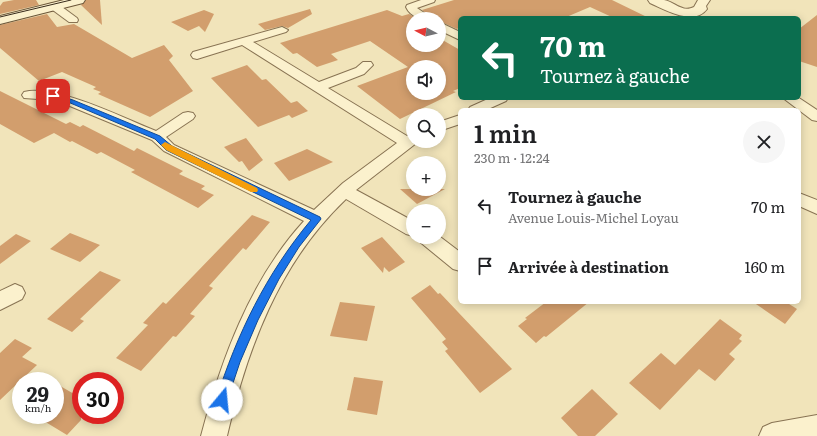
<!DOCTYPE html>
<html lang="fr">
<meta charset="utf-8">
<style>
:root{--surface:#fff;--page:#f6f6f6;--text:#202124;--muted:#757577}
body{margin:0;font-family:Literata,serif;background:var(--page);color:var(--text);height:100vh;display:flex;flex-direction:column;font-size:15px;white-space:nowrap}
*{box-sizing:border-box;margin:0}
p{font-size:13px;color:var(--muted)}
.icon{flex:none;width:22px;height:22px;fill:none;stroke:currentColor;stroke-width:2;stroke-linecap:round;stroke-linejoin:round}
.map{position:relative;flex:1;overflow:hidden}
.drawer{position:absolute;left:458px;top:108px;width:343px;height:196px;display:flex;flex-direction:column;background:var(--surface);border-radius:6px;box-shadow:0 2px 10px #0003}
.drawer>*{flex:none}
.guide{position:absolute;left:458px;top:16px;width:343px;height:84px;border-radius:6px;box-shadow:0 2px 10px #0003;background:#0b6e4f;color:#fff;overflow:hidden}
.needle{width:26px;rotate:277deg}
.fabs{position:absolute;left:406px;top:12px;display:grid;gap:8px}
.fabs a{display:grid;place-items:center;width:40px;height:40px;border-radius:50%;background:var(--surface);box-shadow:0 2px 10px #0003;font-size:20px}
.speed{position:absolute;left:12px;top:372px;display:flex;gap:8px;font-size:20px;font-weight:700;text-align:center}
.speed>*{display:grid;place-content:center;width:52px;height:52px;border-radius:50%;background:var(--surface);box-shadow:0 2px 10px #0003;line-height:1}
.speed small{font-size:10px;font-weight:400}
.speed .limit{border:6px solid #d22;background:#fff;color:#111}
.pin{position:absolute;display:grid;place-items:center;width:34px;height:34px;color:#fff;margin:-17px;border-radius:8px;box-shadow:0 2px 6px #0006}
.me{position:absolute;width:44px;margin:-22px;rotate:17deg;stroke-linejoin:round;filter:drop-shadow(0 0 3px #0008)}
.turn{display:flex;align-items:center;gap:14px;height:84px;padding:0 16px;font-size:18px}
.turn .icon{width:52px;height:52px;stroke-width:2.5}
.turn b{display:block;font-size:28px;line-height:34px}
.round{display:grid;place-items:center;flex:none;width:42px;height:42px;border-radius:21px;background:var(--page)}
.head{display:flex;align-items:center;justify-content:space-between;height:68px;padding:0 16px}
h1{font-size:24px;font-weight:600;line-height:30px}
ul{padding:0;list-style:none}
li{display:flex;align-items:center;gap:12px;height:60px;padding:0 16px}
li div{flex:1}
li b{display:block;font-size:15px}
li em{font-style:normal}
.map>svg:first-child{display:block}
</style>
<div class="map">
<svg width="817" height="436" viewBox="0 0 817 436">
<rect width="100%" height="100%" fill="#f1e4ba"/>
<g fill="#d29e6d" fill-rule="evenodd">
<polygon points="14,0 36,0 39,5 0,14 0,6 3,2"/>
<polygon points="86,0 100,0 102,25 81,5"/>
<polygon points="454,0 612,0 649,18 614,18 590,7 564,18 460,18 460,27 457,29 439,21 439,19 434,19 422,10"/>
<polygon points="310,9 312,14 288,28 282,26 265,30 258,24"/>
<polygon points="204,10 214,14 205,32 199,26 188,31 171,22"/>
<path d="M387,10L402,16L409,14L418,19H413V45H439V38L460,50V88L453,91L456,92L400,119L357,86L408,67L370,41L331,54L338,60L317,67L297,53L293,54L280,43ZM413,67H439V93H413Z"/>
<polygon points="47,14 57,27 74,24 132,58 164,45 173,56 169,60 193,91 150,117 98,94 101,92 93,89 96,87 62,72 39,81 0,48 0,25"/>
<polygon points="817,15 817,67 799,61 799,29"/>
<polygon points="247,65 262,80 266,79 291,103 297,101 308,111 292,118 289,115 258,127 211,78"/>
<polygon points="0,91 66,124 70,122 80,127 83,125 134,151 137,148 183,171 179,174 205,186 201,189 214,195 198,208 131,172 135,170 101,152 97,154 72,141 70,142 54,133 34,143 0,124"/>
<polygon points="246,138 263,160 249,171 242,161 239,162 224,147"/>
<polygon points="307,149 333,162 289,181 274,163"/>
<polygon points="400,189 445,189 417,204"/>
<polygon points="252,215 270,222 246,250 243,248 209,286 213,288 190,314 195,316 176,337 173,336 141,371 116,358 148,325 143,323 163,302 166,304"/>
<polygon points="70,233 100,245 80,262 50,249"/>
<polygon points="16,234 31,241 0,264 0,246"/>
<polygon points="382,237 405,262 389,272 384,267 383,273 361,248"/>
<polygon points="100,271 121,280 80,319 84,321 72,332 47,319"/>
<polygon points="430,285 438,294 440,293 512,369 480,393 445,351 448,349 442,342 446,339 411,298"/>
<polygon points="340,302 375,306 367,341 330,336"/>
<polygon points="546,302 589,302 546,337 544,336 536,343 518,326 527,319 525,318"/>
<polygon points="753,302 786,302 797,309 785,324"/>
<polygon points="720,319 742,335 739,339 742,341 729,354 735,359 715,381 699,369 660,410 629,383 661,353 675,365"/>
<polygon points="15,339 32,348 22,357 37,365 0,400 0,353"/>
<polygon points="354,377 383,381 377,415 347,410"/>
<polygon points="55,383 81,398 81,420 67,435 34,415 55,415"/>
<polygon points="592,389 618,414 595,436 578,436 561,418"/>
</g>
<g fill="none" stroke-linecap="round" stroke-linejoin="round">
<defs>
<g id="minor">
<path d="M421,0H435L434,2L417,8L433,19C422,19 411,18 406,7L407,5Z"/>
<polygon points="54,3 58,4 77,18 78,20 77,22 69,22 50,8 49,6 50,4"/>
<polygon points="439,22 460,32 460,40 439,30"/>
<path d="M282,27L288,30L286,32L253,42L319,82L356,68L363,62H371L373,65L364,74L328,88L407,136L413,134V141H419L356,190L413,221V236L406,234L346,199L345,200C279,263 247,349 227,436H201C221,360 250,280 304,221L164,151L152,140L65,104L52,100L24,98L22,95L24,92C57,84 123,118 156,131L183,113L188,112L193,113L195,116L193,119L166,137L174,145L314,210L343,183L397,143L242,45L197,59L193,58L191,55L193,52Z"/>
<polygon points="490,98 508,98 506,101 486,110 468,110 470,107"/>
<polygon points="783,98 799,98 817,110 817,121 812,120"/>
<polygon points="460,115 460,124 439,131 439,122"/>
<polygon points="799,193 817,200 817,214 799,206"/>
<polygon points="439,236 460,252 460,271 453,269 420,242 418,237"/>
<polygon points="15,284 22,287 25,293 22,299 0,310 0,291"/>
<polygon points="817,415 817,436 759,436 763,427 772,423"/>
</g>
<path id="tertiary" d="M648,0C653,0 659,0 664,0C675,2 682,13 694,7L698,0H710L706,6L707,9C694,27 664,9 650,3Z"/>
<polygon id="secondary" points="64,0 85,0 83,3 0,24 0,16"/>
</defs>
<use href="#minor" stroke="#887353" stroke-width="2"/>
<use href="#tertiary" stroke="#887353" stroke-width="2"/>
<use href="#secondary" stroke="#6a5437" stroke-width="2"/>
<use href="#minor" fill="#fbf1cd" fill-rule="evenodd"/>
<use href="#tertiary" fill="#fbf1cd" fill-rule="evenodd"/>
<use href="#secondary" fill="#fbf1cd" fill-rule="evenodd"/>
<polyline stroke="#36291a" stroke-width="1" points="0,17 71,0"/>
</g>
<path fill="#1a73e8" stroke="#114b97" d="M53,94L73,100L160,136L172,146L320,217L321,219L299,247L279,279L258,320L240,362L226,404L222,406L217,404L216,400C237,334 266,274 311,220L166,150L155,139L68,102L50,98L49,96Z"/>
<polygon fill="#f59e0b" points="165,142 257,188 258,190 257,192 251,192 166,150 161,145"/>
</svg>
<div class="fabs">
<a><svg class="needle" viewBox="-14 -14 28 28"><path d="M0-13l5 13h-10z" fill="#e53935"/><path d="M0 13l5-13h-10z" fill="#757577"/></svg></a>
<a><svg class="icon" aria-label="sound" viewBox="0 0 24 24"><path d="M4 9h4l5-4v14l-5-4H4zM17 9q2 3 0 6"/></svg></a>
<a><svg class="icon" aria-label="search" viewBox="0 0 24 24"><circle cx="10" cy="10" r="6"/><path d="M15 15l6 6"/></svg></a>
<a>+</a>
<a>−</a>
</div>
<div class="speed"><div>29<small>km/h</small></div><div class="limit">30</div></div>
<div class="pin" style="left:53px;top:96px;background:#d93025"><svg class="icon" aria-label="arrive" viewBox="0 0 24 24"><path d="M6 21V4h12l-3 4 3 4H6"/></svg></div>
<svg class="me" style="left:222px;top:400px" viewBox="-20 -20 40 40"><circle r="19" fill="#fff"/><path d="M0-13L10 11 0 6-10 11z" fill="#1a73e8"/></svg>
<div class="guide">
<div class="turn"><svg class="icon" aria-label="left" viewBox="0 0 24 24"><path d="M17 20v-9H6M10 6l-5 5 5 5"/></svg><div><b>70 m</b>Tournez à gauche</div></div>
</div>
<section class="drawer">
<div class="head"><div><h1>1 min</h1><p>230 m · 12:24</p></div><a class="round"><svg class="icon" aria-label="close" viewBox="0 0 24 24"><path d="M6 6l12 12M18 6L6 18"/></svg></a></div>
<ul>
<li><svg class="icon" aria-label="left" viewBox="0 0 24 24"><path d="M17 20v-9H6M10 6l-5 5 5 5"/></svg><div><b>Tournez à gauche</b><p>Avenue Louis-Michel Loyau</p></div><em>70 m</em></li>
<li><svg class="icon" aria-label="arrive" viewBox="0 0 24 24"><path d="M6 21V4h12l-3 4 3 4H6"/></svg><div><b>Arrivée à destination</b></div><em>160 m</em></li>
</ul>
</section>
</div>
